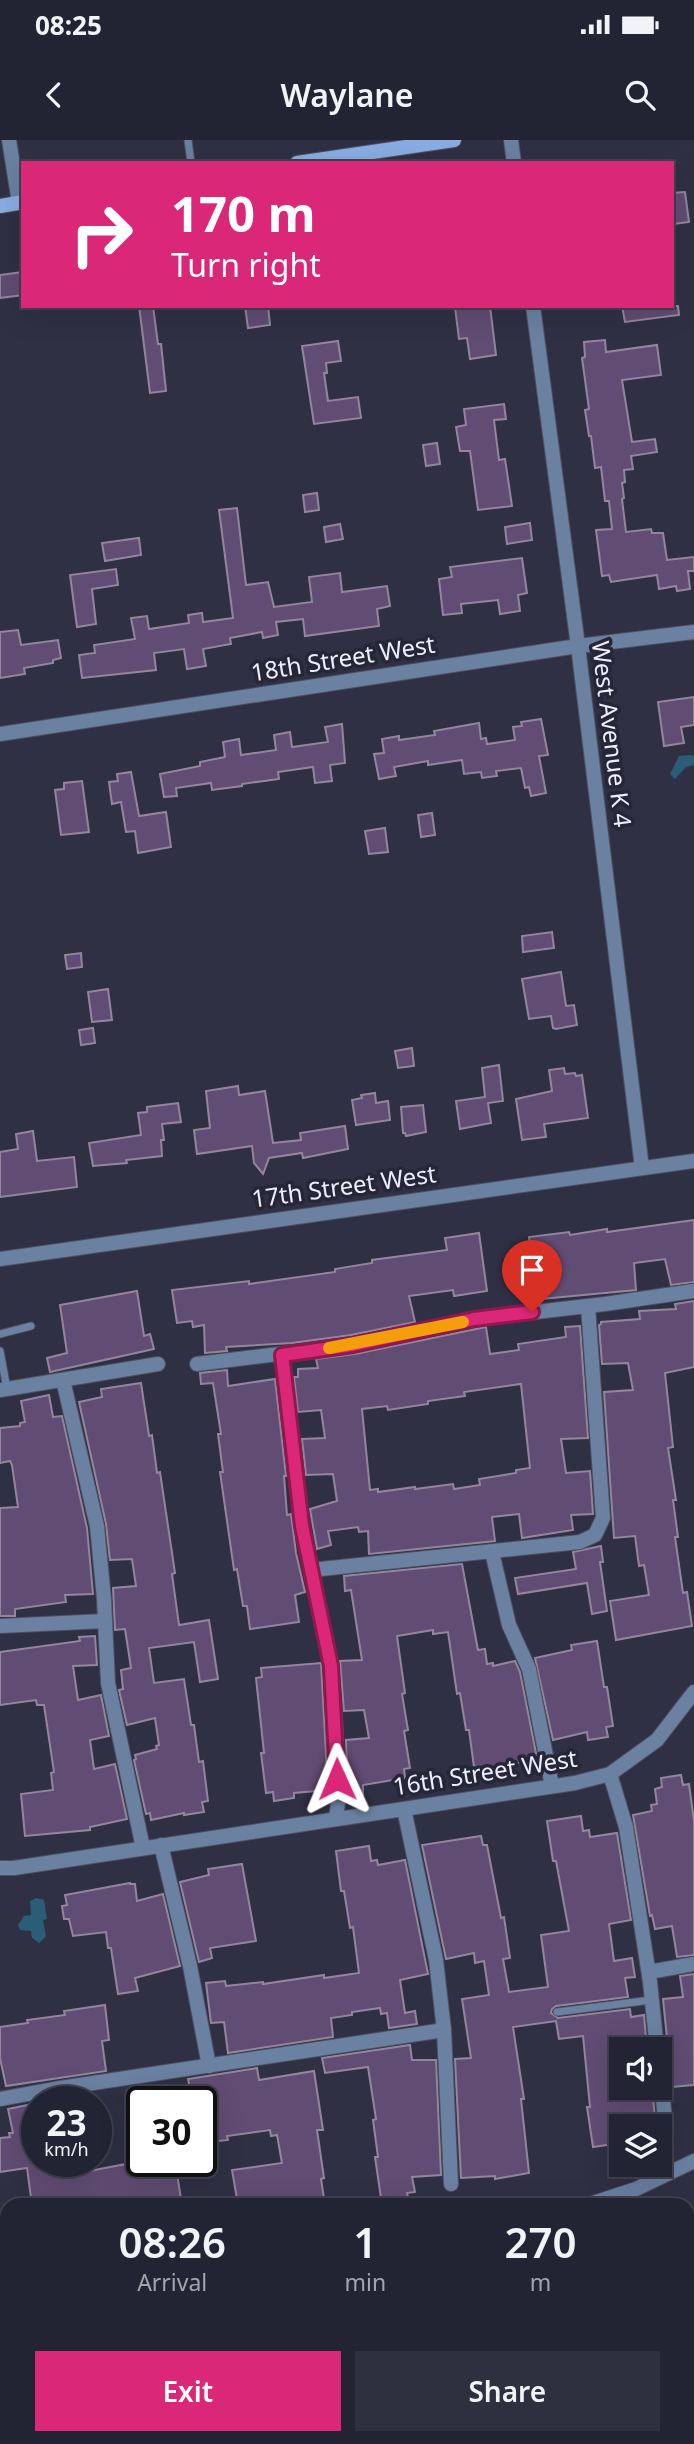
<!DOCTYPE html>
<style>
:root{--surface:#232433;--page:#2f303f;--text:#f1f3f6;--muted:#a3a4ac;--line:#40414e;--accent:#db2777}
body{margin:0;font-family:"Noto Sans",sans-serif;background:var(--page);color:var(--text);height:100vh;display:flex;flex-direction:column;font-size:26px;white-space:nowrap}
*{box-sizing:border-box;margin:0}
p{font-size:23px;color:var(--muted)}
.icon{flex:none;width:38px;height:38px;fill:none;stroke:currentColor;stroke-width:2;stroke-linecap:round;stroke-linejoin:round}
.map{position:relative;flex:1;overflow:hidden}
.side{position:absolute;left:0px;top:2058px;width:695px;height:247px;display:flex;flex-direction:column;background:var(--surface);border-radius:21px 21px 0 0;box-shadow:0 7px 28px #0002,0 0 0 2px var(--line)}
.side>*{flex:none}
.hud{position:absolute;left:21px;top:21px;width:653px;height:147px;border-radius:0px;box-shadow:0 7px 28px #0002,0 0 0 2px var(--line);background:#db2777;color:#fff;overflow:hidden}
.fabs{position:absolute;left:609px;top:1897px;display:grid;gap:14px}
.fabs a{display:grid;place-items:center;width:63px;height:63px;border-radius:0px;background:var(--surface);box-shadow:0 7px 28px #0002,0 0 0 2px var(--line);font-size:35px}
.speed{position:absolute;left:21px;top:1946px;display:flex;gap:14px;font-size:35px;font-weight:700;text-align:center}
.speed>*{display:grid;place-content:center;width:91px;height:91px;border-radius:50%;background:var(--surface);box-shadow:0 7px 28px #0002,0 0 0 2px var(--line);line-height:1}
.speed small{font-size:18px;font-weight:400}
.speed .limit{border:4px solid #111;border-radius:10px;background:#fff;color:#111}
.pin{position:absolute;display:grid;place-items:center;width:60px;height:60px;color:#fff;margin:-72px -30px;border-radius:50% 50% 50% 0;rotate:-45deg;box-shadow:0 0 7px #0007}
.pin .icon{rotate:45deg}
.me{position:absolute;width:77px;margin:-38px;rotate:359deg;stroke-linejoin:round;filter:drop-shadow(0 0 5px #0008)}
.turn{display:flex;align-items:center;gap:24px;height:147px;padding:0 35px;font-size:32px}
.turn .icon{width:91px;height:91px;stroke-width:2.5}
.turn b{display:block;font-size:49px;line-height:60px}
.eta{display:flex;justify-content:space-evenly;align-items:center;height:119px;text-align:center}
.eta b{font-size:42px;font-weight:600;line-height:49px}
.primary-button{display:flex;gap:14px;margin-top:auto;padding:14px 35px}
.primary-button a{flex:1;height:80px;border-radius:0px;background:var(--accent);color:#fff;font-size:28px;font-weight:600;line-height:80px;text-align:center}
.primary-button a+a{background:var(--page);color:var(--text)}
.status{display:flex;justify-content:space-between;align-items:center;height:49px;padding:0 35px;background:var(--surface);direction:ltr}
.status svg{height:19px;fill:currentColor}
header{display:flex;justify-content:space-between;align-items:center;height:91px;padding:0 35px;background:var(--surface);font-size:32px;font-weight:600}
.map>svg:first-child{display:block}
</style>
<div class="status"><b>08:25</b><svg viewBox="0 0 49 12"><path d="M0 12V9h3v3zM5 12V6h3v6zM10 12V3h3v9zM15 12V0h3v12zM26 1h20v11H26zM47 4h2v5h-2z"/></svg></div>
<header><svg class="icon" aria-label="back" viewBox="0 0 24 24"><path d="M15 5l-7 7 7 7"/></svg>Waylane<svg class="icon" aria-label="search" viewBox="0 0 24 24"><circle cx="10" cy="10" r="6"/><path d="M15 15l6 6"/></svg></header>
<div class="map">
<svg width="694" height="2304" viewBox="0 0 694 2304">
<rect width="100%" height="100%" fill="#2f3044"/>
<g fill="#2b5d76">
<polygon points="691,615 694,616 694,625 686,627 675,639 670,634 679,616"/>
<polygon points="36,1758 44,1760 47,1779 43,1780 46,1796 39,1803 32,1798 31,1791 20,1790 18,1785 24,1776 31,1775 30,1761"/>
</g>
<g fill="#614c73" stroke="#92869c" stroke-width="2" fill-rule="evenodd">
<polygon points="685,52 689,82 673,84 672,53"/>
<polygon points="23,132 23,155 0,158 0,135"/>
<polygon points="139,166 153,166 158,204 161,204 166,251 150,253"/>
<polygon points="245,166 268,166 270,185 248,188"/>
<polygon points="490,166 496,215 470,219 467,198 459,199 455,167"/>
<polygon points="622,166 678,166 679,175 625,182"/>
<polygon points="605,200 606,212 657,205 661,235 622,240 632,302 655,299 657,312 631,316 633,329 624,330 625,342 622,343 624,358 622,359 626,392 651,389 652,393 663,393 667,420 694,417 694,431 688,431 690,449 677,451 676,446 659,449 657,435 611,442 609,435 602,436 596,390 612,389 609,361 605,361 601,327 595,328 591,296 589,296 585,270 589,269 582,218 585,217 584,202"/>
<polygon points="338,201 341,221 326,223 327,233 324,233 328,261 358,257 361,278 314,284 302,206"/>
<polygon points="504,264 506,279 494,280 499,320 505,319 512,366 478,370 470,311 460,311 456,287 466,285 464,269"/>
<polygon points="437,303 440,324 426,326 423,305"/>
<polygon points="317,353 319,370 305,372 303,355"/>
<polygon points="237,368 246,445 268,442 274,467 312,462 309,437 340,433 342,452 387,446 390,466 377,469 379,486 305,496 303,479 276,482 278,495 263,498 262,492 230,498 231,504 203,509 206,526 187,529 184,509 154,513 156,530 82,538 79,515 95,513 94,505 135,499 131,478 147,476 149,489 189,483 188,475 202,473 203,482 233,478 219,370"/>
<polygon points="530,383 532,400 507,404 505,387"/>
<polygon points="340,384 343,399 326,402 324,387"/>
<polygon points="139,398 141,415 105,421 102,403"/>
<polygon points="522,418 527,453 518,455 520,471 500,474 498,460 461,464 462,473 443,475 439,439 452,437 450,427"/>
<polygon points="116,429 118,445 92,449 96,484 77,487 70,435"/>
<polygon points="18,490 21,505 58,500 61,518 53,520 53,523 24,528 25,534 0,538 0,492"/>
<polygon points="694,557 694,585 681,587 684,603 664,606 658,562"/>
<polygon points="541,579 548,615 539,616 546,653 531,656 529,647 525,648 521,628 496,631 497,636 482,638 481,632 464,634 462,620 428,625 428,621 394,627 396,636 379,639 374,614 384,613 382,599 399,596 399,600 435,595 434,591 479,583 481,599 486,598 487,604 515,600 513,587 522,586 521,582"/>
<polygon points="342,584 345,623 330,625 332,641 315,643 313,627 278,632 279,639 242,644 242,646 212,650 211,643 176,648 177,656 164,657 160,634 200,626 200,622 225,617 223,602 239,599 241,615 276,610 274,595 290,592 292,607 328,602 325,587"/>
<polygon points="131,632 139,676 166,672 171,707 138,713 135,691 126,692 121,662 112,664 109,642 118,641 117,634"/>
<polygon points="82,641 89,692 61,695 55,650 64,649 64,643"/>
<polygon points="432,673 435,695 421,697 418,675"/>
<polygon points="385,688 388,712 369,714 365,691"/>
<polygon points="552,792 554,808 523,812 522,796"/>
<polygon points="81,813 82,827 67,829 65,815"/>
<polygon points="561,832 566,866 574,865 577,885 556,889 553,888 551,876 529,879 522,839"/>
<polygon points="108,849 112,880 92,882 88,852"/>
<polygon points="93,888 95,903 81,905 79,890"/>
<polygon points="412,908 414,926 398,928 395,911"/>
<polygon points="499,925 503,961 488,963 491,983 460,989 456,961 485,957 482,928"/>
<polygon points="564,928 565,934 575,933 576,936 582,935 588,978 544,984 546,997 522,1000 516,959 552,951 549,930"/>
<polygon points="238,946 239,955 265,951 273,1003 301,1000 300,993 345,986 348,1009 303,1018 302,1013 269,1018 263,1034 254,1023 252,1006 197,1014 194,990 210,988 206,951"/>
<polygon points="375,953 376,963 388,961 390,980 356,985 352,960 362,958 361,955"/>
<polygon points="178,963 181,982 162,984 164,1000 161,1000 162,1016 126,1020 127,1023 93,1026 89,1003 141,995 138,973 147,972 147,967"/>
<polygon points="423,965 426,992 406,996 405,993 403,993 401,967"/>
<polygon points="33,991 37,1021 74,1017 77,1047 0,1057 0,1012 18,1009 16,994"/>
<polygon points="694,1080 694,1142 671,1145 665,1119 634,1123 636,1150 531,1160 521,1105 530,1104 529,1097 569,1092 570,1095 607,1089 607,1092"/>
<polygon points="479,1093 487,1151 454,1156 453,1150 409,1156 415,1182 351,1195 292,1203 226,1207 227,1211 205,1213 204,1185 193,1187 192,1181 177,1183 172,1150 249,1141 249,1144 335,1132 335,1129 372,1123 372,1120 447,1110 445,1098"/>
<polygon points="137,1151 144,1196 150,1194 154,1209 50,1232 47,1218 67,1213 60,1165"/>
<polygon points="694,1161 694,1227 665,1233 673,1307 668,1308 676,1360 673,1360 678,1397 675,1397 683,1453 687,1452 692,1486 616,1500 610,1461 649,1455 644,1425 639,1426 635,1396 614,1398 604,1252 633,1250 628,1223 602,1224 599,1185 601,1184 601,1182 640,1179 639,1171 676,1169 675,1164"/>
<path d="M580,1186L588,1298L561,1299L566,1333L590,1331L593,1374L571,1375L573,1390L522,1398L519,1374L492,1377L495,1401L369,1414L368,1391L359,1392L358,1387L328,1391L331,1405L317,1409L310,1369L337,1361L333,1334L306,1335L302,1299L325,1298L321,1270L298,1272L294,1237H298V1229L318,1228L316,1219L355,1214L486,1187L490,1214L519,1210L518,1204L566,1197L565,1187ZM521,1244L530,1328L516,1330V1333L479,1339L480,1345L454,1349L453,1344L415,1349V1347L378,1352V1349L370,1350L362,1269L387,1266L388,1270L428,1264V1261L465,1256L464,1252Z"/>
<polygon points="227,1230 228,1246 275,1239 286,1336 284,1336 287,1375 291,1374 296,1413 305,1452 295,1455 299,1482 250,1489 247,1466 243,1466 237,1429 234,1430 220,1332 223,1332 218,1294 221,1294 213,1243 201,1244 200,1233"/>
<polygon points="141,1243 149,1296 152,1295 157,1333 160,1332 175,1433 172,1434 179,1485 209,1480 218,1539 200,1542 194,1502 149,1508 154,1543 184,1539 191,1585 194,1585 199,1622 203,1621 208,1661 202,1662 204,1672 184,1675 184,1673 151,1680 150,1673 146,1674 134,1620 136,1619 135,1615 157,1609 156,1606 159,1605 155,1578 127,1585 119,1550 123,1549 121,1530 131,1528 125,1489 115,1490 113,1448 136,1446 132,1419 110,1420 106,1384 79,1262 102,1257 101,1249"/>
<polygon points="49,1255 53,1277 62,1276 87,1388 93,1454 65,1455 66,1462 15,1469 15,1476 0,1476 0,1368 18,1367 12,1325 10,1321 0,1323 0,1288 20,1286 20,1283 25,1282 21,1261"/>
<polygon points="601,1406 603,1422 600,1422 607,1471 592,1474 587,1443 518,1454 515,1438 576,1429 573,1412"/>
<polygon points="462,1424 478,1510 485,1509 487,1524 493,1523 493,1526 515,1521 520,1532 537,1618 501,1627 501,1632 481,1635 480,1626 474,1627 469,1590 466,1590 460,1553 457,1554 448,1492 433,1494 433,1490 397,1496 405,1553 402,1554 408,1590 404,1591 410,1628 404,1629 405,1638 363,1645 363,1655 348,1656 346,1600 369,1598 364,1570 344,1571 340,1521 362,1520 351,1450 345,1451 344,1436"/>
<polygon points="95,1496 97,1525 73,1526 78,1560 101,1555 109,1596 90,1600 94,1629 115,1624 127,1679 90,1687 90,1690 25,1696 21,1654 53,1650 51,1633 54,1632 44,1565 37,1565 36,1560 0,1565 0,1512 80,1501 79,1497"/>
<polygon points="597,1501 604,1547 607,1547 613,1586 606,1587 608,1597 588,1600 587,1592 553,1600 535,1518 572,1510 571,1505"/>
<polygon points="321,1523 328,1650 294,1653 294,1658 274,1661 273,1652 266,1653 261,1613 264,1613 256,1538 262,1537 261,1528"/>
<polygon points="681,1635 683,1645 689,1644 694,1681 694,1815 677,1817 672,1786 655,1789 652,1775 650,1776 633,1675 652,1671 651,1665 657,1664 655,1649 662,1647 661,1638"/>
<polygon points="581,1676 583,1691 589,1690 590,1697 617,1693 631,1780 609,1784 614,1821 632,1818 635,1837 625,1838 628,1857 556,1866 552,1869 551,1873 558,1878 630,1869 631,1877 644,1875 647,1909 621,1909 621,1948 652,1948 655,1977 629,1979 630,1986 621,1986 621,2003 593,2007 587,1967 590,1967 583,1896 559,1899 556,1881 513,1887 524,1959 521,1959 529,2033 495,2039 495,2036 461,2038 455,1919 471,1918 462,1859 489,1855 484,1821 475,1823 474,1813 446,1819 422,1705 481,1696 483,1705 487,1705 501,1778 504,1777 510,1818 503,1819 509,1852 548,1847 541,1795 569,1791 556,1721 553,1721 547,1681"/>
<polygon points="369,1706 371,1721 377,1720 378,1725 405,1720 428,1834 400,1840 405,1873 415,1871 417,1884 389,1888 387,1873 381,1874 380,1868 352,1872 352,1875 331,1878 333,1897 228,1913 224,1882 211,1883 206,1843 225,1841 226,1846 263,1842 263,1844 324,1835 324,1838 359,1833 353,1787 350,1788 344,1751 341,1751 336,1711"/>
<polygon points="242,1724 256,1801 210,1808 212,1818 199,1822 180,1742 209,1735 208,1729"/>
<polygon points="130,1743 130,1744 135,1744 137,1761 163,1754 180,1826 135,1838 138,1851 118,1854 111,1808 108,1808 106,1792 73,1796 69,1779 64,1779 62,1766 67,1765 65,1755"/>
<polygon points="694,1834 694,1945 672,1947 663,1859 683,1857 680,1836"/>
<polygon points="105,1865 109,1900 102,1901 106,1931 6,1946 0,1918 0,1887 28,1883 27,1880 65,1875 64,1871"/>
<polygon points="410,1905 412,1920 436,1920 441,2035 412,2037 415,2052 407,2053 409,2062 389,2065 387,2057 381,2058 375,2017 378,2017 373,1980 376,1979 368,1927 325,1933 322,1918"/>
<polygon points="257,1928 259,1940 314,1931 323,1990 317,1990 324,2038 321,2039 325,2065 238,2065 232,2030 282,2023 277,1995 271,1996 270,1990 227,1996 228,2000 201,2003 201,1962 159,1962 158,1954 190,1949 188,1939"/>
<polygon points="37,1963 37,2021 55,2021 57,2034 63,2033 63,2036 126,2024 127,2027 175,2021 182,2065 32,2065 27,2028 0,2032 0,1998 10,1997 9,1993 13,1993 8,1969"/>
</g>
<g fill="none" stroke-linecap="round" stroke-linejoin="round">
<defs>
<g id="service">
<polyline points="188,0 191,23"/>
<polyline points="0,1194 31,1186"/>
<polyline points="0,1211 7,1249"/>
<polyline points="557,1872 651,1860"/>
</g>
<g id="minor">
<polyline points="9,0 19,63"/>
<polyline points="511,0 514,23"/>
<polyline points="533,166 578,506 642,1028"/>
<polyline points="0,594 578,506 694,492"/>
<polyline points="282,1215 302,1386 331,1526 336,1591 338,1662 336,1679"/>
<polyline points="197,1224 353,1205 474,1179 605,1164 694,1151"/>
<polyline points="63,1240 97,1386 104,1459 108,1543 143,1708"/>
<polyline points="0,1250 158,1224"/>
<polyline points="492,1412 509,1485 529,1529 552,1646"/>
<polyline points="311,1430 580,1402 595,1395 603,1378 588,1166"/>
<polyline points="0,1486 105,1481"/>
<polyline points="610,1634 626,1687 650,1842 657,1909"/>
<polyline points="404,1669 436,1820 444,1890 451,2044"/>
<polyline points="161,1705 190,1826 209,1926"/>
<polyline points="0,1728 14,1728 575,1643 610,1634 657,1600 694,1552"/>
<polyline points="649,1832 694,1824"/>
<polyline points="660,1930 665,1979"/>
<polyline points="0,1959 60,1948 444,1890"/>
</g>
<g id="tertiary">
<polyline points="0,1119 694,1021"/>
<polyline points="587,2065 636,2049 694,2021"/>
<polyline points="0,2168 7,2166"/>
</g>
<g id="secondary">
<polyline points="297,23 454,0"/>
<polyline points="0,66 23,62"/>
</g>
</defs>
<use href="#service" stroke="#4e4f61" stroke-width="9"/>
<use href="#minor" stroke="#4e4f61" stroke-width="16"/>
<use href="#tertiary" stroke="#4e4f61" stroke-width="16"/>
<use href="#secondary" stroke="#4e4f61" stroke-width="16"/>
<use href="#service" stroke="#6a81a2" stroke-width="7"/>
<use href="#minor" stroke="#6a81a2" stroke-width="14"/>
<use href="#tertiary" stroke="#6a81a2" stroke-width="14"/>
<use href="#secondary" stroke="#89ade2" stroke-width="14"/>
</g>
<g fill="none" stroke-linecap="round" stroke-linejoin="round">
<defs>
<polyline id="route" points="337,1639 331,1526 302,1386 282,1215 353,1205 474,1179 532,1172"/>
</defs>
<use href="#route" stroke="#8e194d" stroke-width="18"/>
<use href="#route" stroke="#db2777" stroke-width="12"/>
<polyline stroke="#f59e0b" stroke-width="12" points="329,1208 463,1182"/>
</g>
<g text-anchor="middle" stroke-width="7" stroke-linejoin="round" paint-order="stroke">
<g font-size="24" fill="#eeeffc" stroke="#262639">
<text transform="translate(343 519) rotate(-9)" y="8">18th Street West</text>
<text transform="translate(611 594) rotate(83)" y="8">West Avenue K 4</text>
<text transform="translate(344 1047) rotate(-8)" y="8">17th Street West</text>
<text transform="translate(485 1633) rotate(-9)" y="8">16th Street West</text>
</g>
</g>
</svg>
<div class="fabs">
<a><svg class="icon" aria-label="sound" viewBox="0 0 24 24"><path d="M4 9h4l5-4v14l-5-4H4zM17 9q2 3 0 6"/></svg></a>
<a><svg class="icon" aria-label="layers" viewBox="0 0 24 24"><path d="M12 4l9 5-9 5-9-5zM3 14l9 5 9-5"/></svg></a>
</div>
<div class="speed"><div>23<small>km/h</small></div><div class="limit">30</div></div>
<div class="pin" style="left:532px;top:1172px;background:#d93025"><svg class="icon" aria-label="arrive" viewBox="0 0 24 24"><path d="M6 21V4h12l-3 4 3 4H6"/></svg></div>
<svg class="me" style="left:337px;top:1639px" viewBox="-20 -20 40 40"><path d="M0-17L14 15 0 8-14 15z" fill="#db2777" stroke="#fff" stroke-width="4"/></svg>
<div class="hud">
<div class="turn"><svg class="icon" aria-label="right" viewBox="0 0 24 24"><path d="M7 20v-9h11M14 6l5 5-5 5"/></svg><div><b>170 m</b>Turn right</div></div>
</div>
<section class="side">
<div class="eta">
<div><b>08:26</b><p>Arrival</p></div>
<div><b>1</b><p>min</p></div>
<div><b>270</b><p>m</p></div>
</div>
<div class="primary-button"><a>Exit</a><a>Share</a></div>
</section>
</div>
